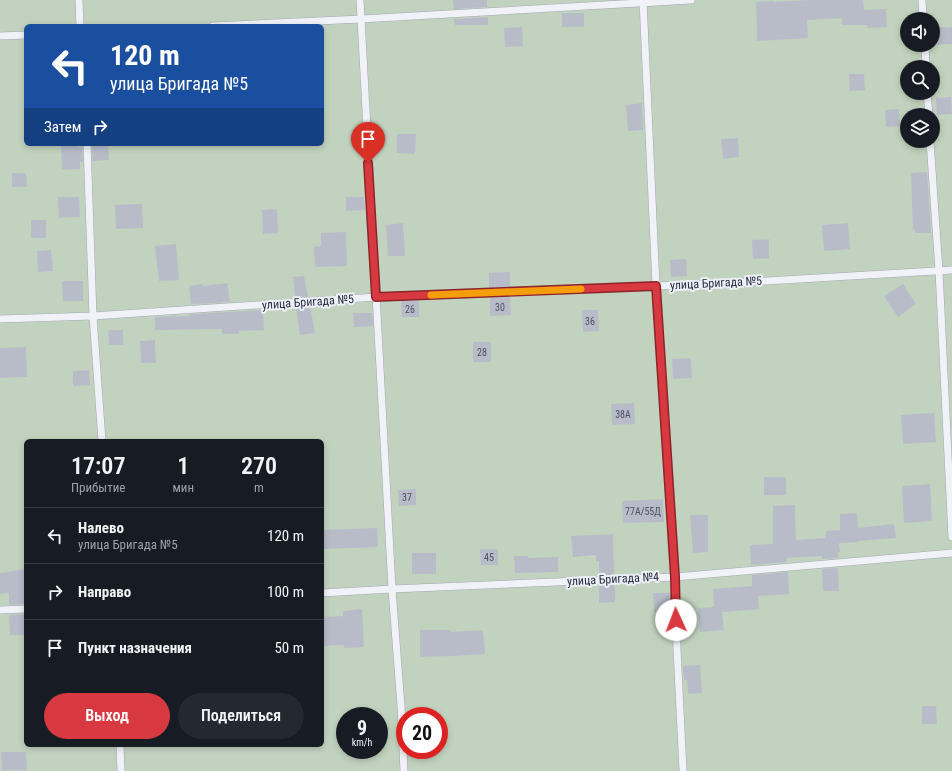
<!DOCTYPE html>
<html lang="ru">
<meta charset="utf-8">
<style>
:root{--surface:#171b24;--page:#242831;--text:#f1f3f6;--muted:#9ea1a6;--line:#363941;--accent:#d83940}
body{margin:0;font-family:"Roboto Condensed",sans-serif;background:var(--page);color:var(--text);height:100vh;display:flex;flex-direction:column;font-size:15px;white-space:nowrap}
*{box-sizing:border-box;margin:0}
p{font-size:13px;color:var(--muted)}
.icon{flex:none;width:22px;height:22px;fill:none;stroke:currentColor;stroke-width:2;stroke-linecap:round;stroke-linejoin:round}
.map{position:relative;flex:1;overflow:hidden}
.drawer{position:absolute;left:24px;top:439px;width:300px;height:308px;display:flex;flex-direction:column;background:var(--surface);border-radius:6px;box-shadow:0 2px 6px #0003}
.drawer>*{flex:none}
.banner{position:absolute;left:24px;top:24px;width:300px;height:122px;border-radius:6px;box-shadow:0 2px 6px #0003;background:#1a4fa0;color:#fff;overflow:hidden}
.controls{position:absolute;left:900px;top:12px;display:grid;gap:8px}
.controls a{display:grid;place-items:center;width:40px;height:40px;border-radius:50%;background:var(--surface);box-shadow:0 2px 6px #0003;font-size:20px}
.speed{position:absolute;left:336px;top:707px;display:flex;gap:8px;font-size:20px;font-weight:700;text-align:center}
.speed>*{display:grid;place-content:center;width:52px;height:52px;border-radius:50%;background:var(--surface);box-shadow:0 2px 6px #0003;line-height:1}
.speed small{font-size:10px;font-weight:400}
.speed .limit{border:6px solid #d22;background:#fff;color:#111}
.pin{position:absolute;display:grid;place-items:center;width:34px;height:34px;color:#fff;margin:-41px -17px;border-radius:50% 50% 50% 0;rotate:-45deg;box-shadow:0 0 4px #0007}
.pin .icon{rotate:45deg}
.me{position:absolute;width:44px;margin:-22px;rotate:358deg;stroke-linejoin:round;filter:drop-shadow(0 0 3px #0008)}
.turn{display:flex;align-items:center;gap:14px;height:84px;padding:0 20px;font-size:18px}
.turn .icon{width:52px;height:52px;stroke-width:2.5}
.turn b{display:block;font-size:28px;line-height:34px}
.then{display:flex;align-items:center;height:38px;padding:0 20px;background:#0003;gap:8px;font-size:15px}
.eta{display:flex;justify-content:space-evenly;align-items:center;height:68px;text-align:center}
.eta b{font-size:24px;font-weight:600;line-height:28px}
.action{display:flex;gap:8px;margin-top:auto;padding:8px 20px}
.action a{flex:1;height:46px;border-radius:24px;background:var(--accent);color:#fff;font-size:16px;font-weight:600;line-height:46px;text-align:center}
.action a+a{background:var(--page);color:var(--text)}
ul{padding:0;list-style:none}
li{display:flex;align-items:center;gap:12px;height:56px;padding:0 20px;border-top:1px solid var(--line)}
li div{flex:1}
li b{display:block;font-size:15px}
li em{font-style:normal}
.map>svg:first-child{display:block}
</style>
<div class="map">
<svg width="952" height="771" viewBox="0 0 952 771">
<rect width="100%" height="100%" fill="#dee1e9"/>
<path fill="#c1d3be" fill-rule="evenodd" d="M0,0H952V771H0ZM907,19H933V45H907ZM26,26H322V144H26ZM907,67H933V93H907ZM907,115H933V141H907ZM26,441H322V745H26ZM345,716H379V750H345ZM405,716H439V750H405Z"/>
<g fill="#b8bcc9">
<polygon points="453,0 487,0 487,7 454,9"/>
<polygon points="809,0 863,0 864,10 886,9 887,27 868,28 867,25 842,25 842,18 807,20 808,38 757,41 756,2 774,1 774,2"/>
<rect x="562" y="13" width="22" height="14"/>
<polygon points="488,17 488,25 455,25 454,19"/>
<polygon points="522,27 523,46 505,47 504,28"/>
<polygon points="952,27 952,44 933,45 933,28"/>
<polygon points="849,74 864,74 865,90 850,91"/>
<polygon points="951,97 952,114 937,115 936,98"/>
<polygon points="642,103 643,130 628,131 626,105"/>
<polygon points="899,109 900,126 886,127 885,110"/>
<polygon points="397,134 416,134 415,154 397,153"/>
<polygon points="738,138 739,157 723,159 721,139"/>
<polygon points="61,144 78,144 78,147 82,147 83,162 80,162 80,169 62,170"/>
<polygon points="108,145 109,160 93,161 92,146"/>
<polygon points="927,172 931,233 915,233 915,229 913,230 911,173"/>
<polygon points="12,173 26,173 27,187 12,187"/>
<polygon points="58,197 79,197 80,217 59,218"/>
<polygon points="346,197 364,197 365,210 346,211"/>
<polygon points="142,204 143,228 116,229 115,205"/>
<polygon points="277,209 278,233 263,234 262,210"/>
<rect x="31" y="220" width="15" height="18"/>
<polygon points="403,223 405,256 388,256 386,225"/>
<polygon points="848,223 850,249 824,251 822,225"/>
<polygon points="346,232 347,266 315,267 314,247 321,246 321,233"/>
<polygon points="769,239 769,258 753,259 752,240"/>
<polygon points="176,244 179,280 159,281 155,246"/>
<polygon points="51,250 53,271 38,272 37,251"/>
<polygon points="686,259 687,276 671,277 670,260"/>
<polygon points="510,272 510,287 489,288 489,273"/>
<polygon points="304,276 308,297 295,297 293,277"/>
<polygon points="62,281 83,281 83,301 63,301"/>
<polygon points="227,283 230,302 191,304 189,286 203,284 203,286"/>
<polygon points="903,284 916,304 898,317 884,296"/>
<polygon points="510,297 511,315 490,316 490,298"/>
<polygon points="401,301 419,301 419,317 402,317"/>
<polygon points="310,306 315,333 300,335 296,307"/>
<polygon points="263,310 264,330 239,331 239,334 222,334 222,329 155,330 155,317 189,316 189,315 193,314"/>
<polygon points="582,310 598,310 599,331 583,332"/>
<polygon points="353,313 372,313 373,326 354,327"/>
<polygon points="108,330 123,330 123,345 109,345"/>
<polygon points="155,340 156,363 141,363 140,341"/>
<rect x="473" y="342" width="18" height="20"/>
<polygon points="26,347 27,377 0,378 0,348"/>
<polygon points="691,358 692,378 673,379 672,359"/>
<polygon points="89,370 90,385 73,386 73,371"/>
<polygon points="634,403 635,424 612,425 611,404"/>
<polygon points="934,413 936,442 903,444 901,415"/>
<rect x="764" y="477" width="22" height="18"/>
<polygon points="930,484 932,521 904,523 902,486"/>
<polygon points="416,489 416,505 399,506 398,490"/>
<polygon points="663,499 664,522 623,523 622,501"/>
<polygon points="795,505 796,540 826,538 826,531 840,530 840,514 857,513 858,528 894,524 896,538 858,541 858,542 839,543 840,552 838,552 838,558 822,559 822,556 787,558 787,562 751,565 750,545 773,544 773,506"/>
<polygon points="690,515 708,515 708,552 693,553"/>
<polygon points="377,528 378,547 322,549 322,530"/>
<polygon points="613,534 614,575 599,575 599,561 596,561 596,555 573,557 571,536"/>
<polygon points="480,549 498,549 498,565 481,565"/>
<rect x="412" y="553" width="24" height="21"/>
<polygon points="514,556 528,556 528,558 558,557 558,572 515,573"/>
<polygon points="838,568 839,591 823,591 822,569"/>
<polygon points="26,569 26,597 24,597 24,604 9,605 9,593 0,594 0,573"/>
<polygon points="788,572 789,594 758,596 759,609 722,612 724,630 700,632 698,608 714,607 713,589 752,586 752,575"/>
<polygon points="599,585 614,585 614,587 615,587 615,602 599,603"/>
<polygon points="653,593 670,593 671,611 654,612"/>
<polygon points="362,609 364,647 344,648 344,645 322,646 322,617 343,616 343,611"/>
<polygon points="25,614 25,635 10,635 9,615"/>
<polygon points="420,630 451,630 451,632 483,630 485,654 452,656 420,657"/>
<polygon points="700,665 702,693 688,694 687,680 684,680 683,666"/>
<polygon points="922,706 936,706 937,724 922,724"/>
<polygon points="1,752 26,752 27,770 2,770"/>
</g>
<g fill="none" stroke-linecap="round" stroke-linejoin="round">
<defs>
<g id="lane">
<polyline points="79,0 80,26"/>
<polyline points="360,0 392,589 401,706 404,771"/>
<polyline points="643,0 656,286 675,577 677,649 683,771"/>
<polyline points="922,0 923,19"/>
<polyline points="213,26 361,19 691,0"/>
<polyline points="0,36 26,35"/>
<polyline points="925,45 926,67"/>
<polyline points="927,93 929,115"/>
<polyline points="930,141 939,271 952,537"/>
<polyline points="87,144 93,316 102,441"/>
<polyline points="0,319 93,316 376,297 734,283 952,270"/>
<polyline points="322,593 392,589 675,577 952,553"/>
<polyline points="0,610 26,609"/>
<polyline points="120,745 121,771"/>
</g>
</defs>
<use href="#lane" stroke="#a3a7b3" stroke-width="8"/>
<use href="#lane" stroke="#f1f2f7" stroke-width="7"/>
</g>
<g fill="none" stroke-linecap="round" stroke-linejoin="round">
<defs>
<polyline id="route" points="368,163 376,297 656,286 675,577 676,620"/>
</defs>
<use href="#route" stroke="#8c252a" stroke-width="10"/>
<use href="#route" stroke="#d83940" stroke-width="7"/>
<polyline stroke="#f59e0b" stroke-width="7" points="431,295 581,289"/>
</g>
<g text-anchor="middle" stroke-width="4" stroke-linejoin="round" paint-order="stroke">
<g font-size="10" fill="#4a5162">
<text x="500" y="311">30</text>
<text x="410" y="313">26</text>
<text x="590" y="325">36</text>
<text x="482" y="356">28</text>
<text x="623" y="418">38А</text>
<text x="407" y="501">37</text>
<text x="643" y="515">77А/55Д</text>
<text x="489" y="561">45</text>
</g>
<g font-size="12" fill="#262d40" stroke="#edf0f6">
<text transform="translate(716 283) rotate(-3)" y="4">улица Бригада №5</text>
<text transform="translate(308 302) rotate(-4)" y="4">улица Бригада №5</text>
<text transform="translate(613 579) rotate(-3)" y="4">улица Бригада №4</text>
</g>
</g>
</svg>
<div class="controls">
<a><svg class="icon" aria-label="sound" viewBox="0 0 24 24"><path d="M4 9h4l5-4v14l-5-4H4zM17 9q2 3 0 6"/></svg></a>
<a><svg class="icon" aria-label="search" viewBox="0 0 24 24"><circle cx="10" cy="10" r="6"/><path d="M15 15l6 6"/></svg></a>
<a><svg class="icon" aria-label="layers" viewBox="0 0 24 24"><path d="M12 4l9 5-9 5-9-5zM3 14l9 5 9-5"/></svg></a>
</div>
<div class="speed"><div>9<small>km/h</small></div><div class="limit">20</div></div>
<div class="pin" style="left:368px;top:163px;background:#d93025"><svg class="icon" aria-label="arrive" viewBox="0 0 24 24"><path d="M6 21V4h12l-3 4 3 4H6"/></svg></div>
<svg class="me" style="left:676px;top:620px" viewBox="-20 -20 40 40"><circle r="19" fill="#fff"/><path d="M0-13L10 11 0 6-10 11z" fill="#d83940"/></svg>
<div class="banner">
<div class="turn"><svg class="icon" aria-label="left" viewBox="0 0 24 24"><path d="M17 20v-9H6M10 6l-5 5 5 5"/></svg><div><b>120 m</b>улица Бригада №5</div></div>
<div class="then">Затем<svg class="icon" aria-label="right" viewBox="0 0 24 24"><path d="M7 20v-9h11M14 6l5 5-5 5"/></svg></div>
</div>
<section class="drawer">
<div class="eta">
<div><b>17:07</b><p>Прибытие</p></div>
<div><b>1</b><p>мин</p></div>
<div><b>270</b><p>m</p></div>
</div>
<ul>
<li><svg class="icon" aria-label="left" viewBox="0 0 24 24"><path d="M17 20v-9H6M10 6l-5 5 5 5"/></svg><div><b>Налево</b><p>улица Бригада №5</p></div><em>120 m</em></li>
<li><svg class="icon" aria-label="right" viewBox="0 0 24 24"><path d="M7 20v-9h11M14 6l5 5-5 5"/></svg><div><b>Направо</b></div><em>100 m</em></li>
<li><svg class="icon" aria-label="arrive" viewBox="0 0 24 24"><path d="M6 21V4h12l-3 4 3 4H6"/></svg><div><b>Пункт назначения</b></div><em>50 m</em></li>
</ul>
<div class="action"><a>Выход</a><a>Поделиться</a></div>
</section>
</div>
